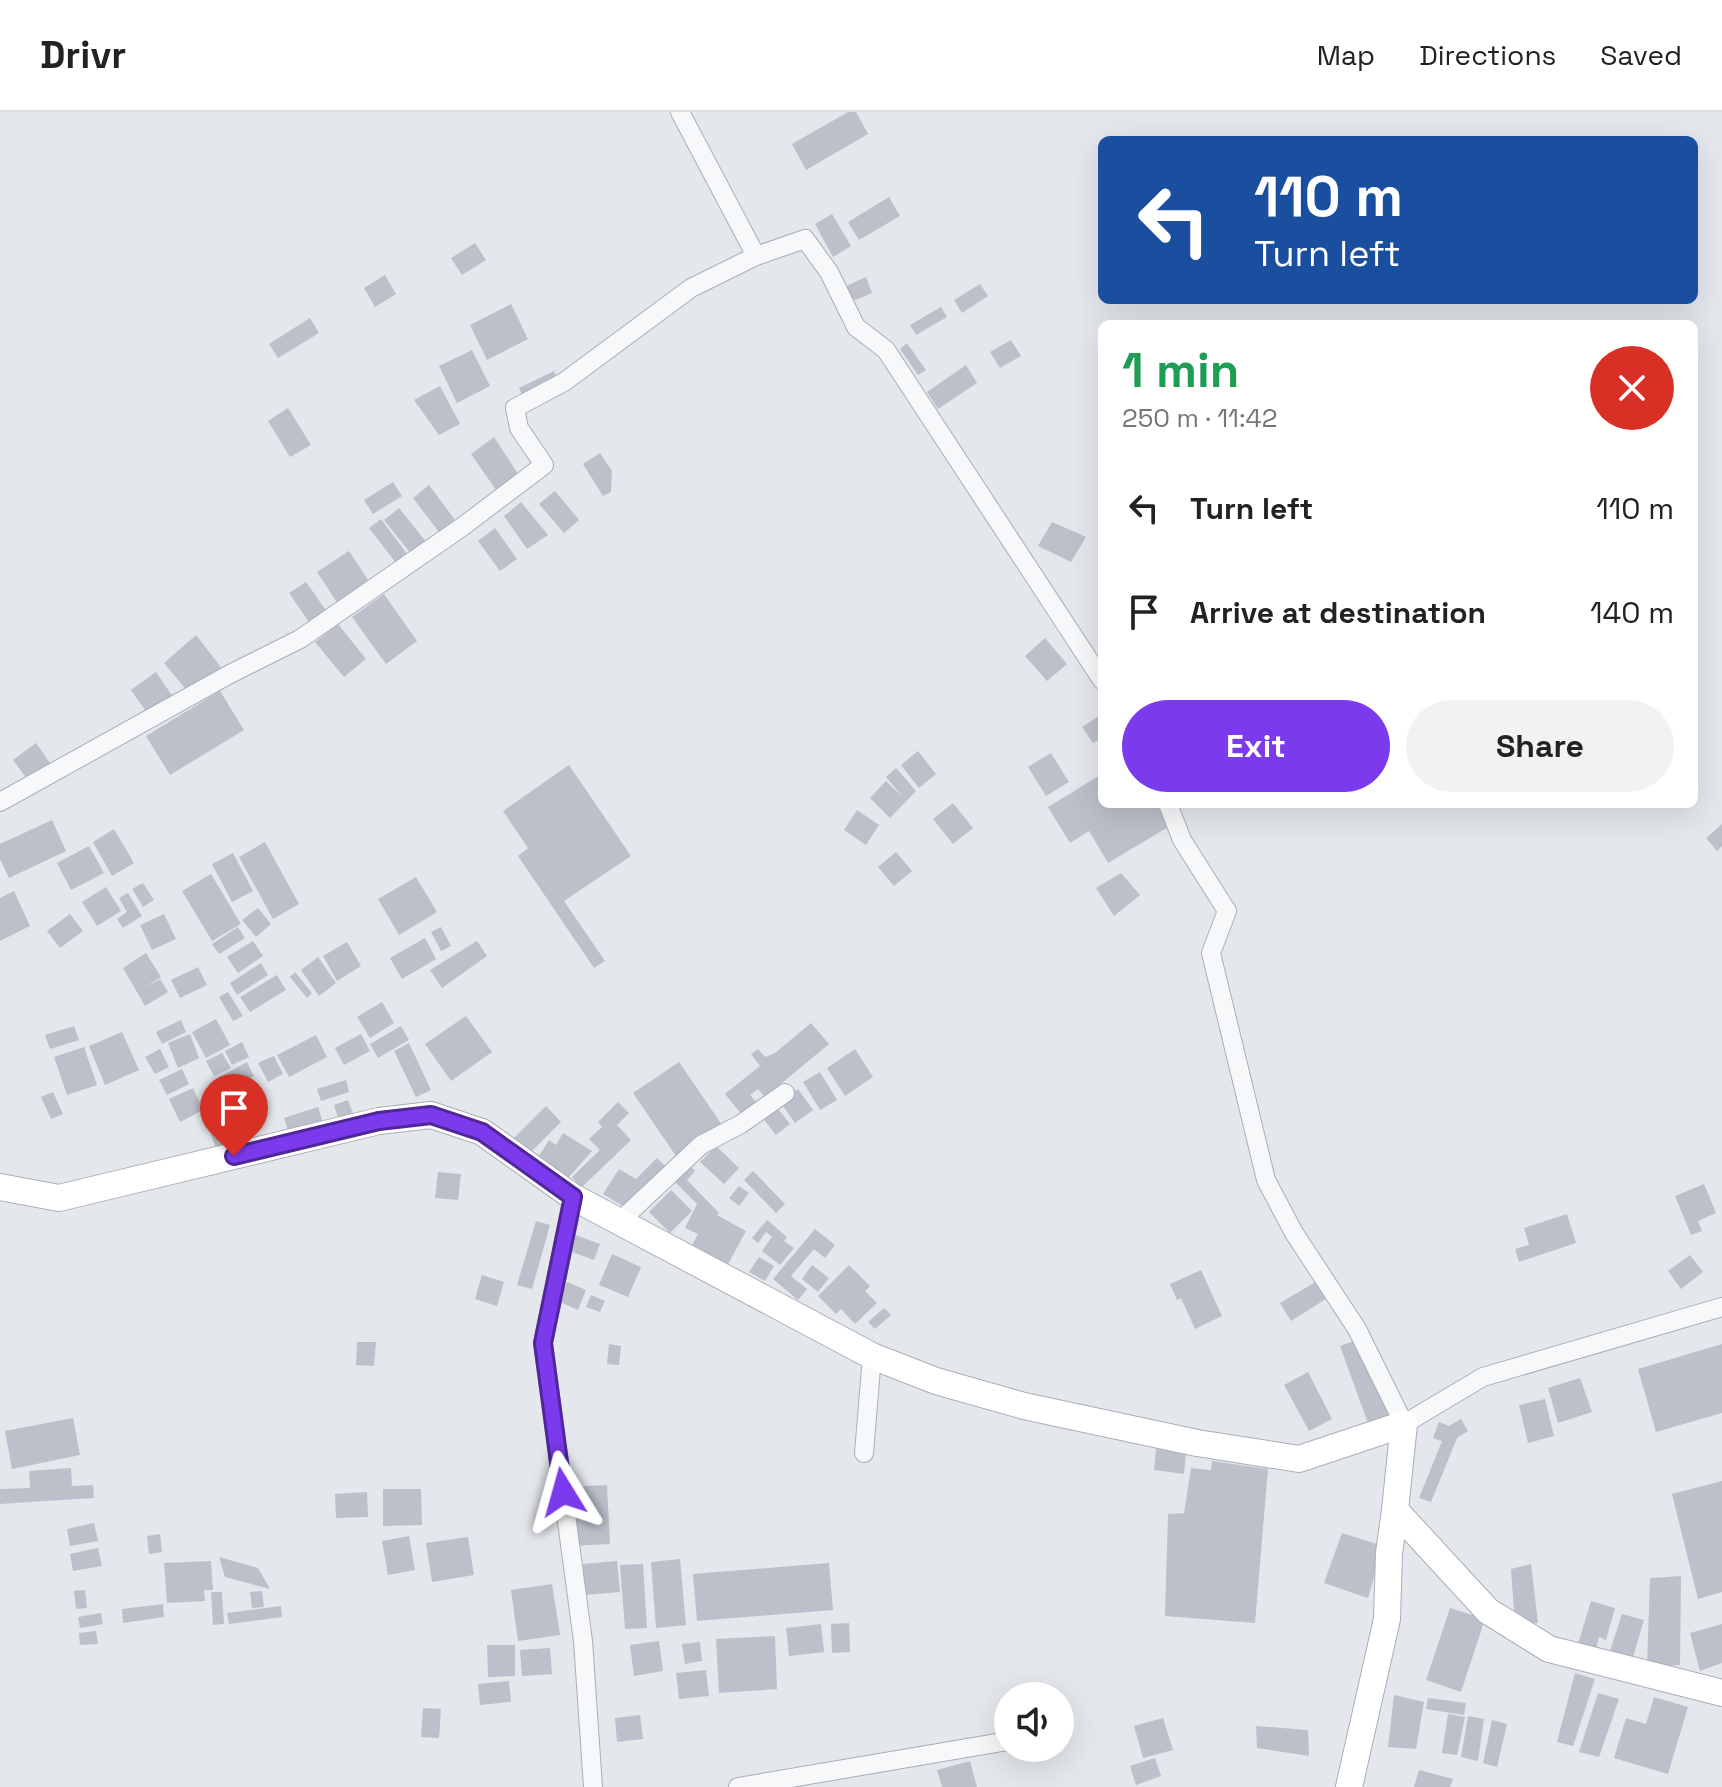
<!DOCTYPE html>
<meta charset="utf-8">
<style>
:root{--surface:#fff;--page:#f2f2f2;--text:#222;--muted:#767676;--line:#e0e0e0;--accent:#7c3aed}
body{margin:0;font-family:"Space Grotesk",sans-serif;background:var(--page);color:var(--text);height:100vh;display:flex;flex-direction:column;font-size:30px;white-space:nowrap}
*{box-sizing:border-box;margin:0}
p{font-size:26px;color:var(--muted)}
.icon{flex:none;width:44px;height:44px;fill:none;stroke:currentColor;stroke-width:2;stroke-linecap:round;stroke-linejoin:round}
.map{position:relative;flex:1;overflow:hidden}
.side{position:absolute;left:1098px;top:208px;width:600px;height:488px;display:flex;flex-direction:column;background:var(--surface);border-radius:12px;box-shadow:0 8px 32px #0002}
.side>*{flex:none}
.guide{position:absolute;left:1098px;top:24px;width:600px;height:168px;border-radius:12px;box-shadow:0 8px 32px #0002;background:#1a4fa0;color:#fff;overflow:hidden}
.buttons{position:absolute;left:994px;top:1570px;display:grid;gap:16px}
.buttons a{display:grid;place-items:center;width:80px;height:80px;border-radius:50%;background:var(--surface);box-shadow:0 8px 32px #0002;font-size:40px}
.pin{position:absolute;display:grid;place-items:center;width:68px;height:68px;color:#fff;margin:-82px -34px;border-radius:50% 50% 50% 0;rotate:-45deg;box-shadow:0 0 8px #0007}
.pin .icon{rotate:45deg}
.me{position:absolute;width:88px;margin:-44px;rotate:352deg;stroke-linejoin:round;filter:drop-shadow(0 0 6px #0008)}
.turn{display:flex;align-items:center;gap:28px;height:168px;padding:0 24px;font-size:36px}
.turn .icon{width:104px;height:104px;stroke-width:2.5}
.turn b{display:block;font-size:56px;line-height:68px}
.round{display:grid;place-items:center;flex:none;width:84px;height:84px;border-radius:42px;background:var(--page)}
.headline{display:flex;align-items:center;justify-content:space-between;height:136px;padding:0 24px}
h1{font-size:48px;font-weight:600;line-height:60px;color:#1e9e55}
.action{display:flex;gap:16px;margin-top:auto;padding:16px 24px}
.action a{flex:1;height:92px;border-radius:48px;background:var(--accent);color:#fff;font-size:32px;font-weight:600;line-height:92px;text-align:center}
.action a+a{background:var(--page);color:var(--text)}
ul{padding:0;list-style:none}
li{display:flex;align-items:center;gap:24px;height:104px;padding:0 24px}
li div{flex:1}
li b{display:block;font-size:30px}
li em{font-style:normal}
header{display:flex;align-items:center;gap:48px;box-sizing:border-box;height:112px;padding:0 40px;background:var(--surface);border-bottom:2px solid var(--line)}
header strong{font-size:38px}
nav{display:flex;gap:44px;margin-inline-start:auto;font-size:28px}
.map>svg:first-child{display:block}
</style>
<header>
<strong>Drivr</strong>
<nav><a>Map</a><a>Directions</a><a>Saved</a></nav>
</header>
<div class="map">
<svg width="1722" height="1675" viewBox="0 0 1722 1675">
<rect width="100%" height="100%" fill="#e4e7ec"/>
<g fill="#bbc0ca">
<polygon points="848,0 856,0 868,22 806,58 792,32"/>
<polygon points="889,85 900,104 859,128 848,110"/>
<polygon points="832,102 851,134 833,145 815,112"/>
<polygon points="475,131 486,148 462,163 451,146"/>
<polygon points="385,163 396,182 375,195 364,176"/>
<polygon points="866,165 872,181 853,189 846,174"/>
<polygon points="980,172 988,184 962,201 954,188"/>
<polygon points="511,192 528,227 487,248 470,213"/>
<polygon points="941,195 947,205 916,223 910,213"/>
<polygon points="310,206 319,221 278,246 269,232"/>
<polygon points="1011,228 1021,244 1000,256 990,240"/>
<polygon points="907,231 926,258 918,263 900,237"/>
<polygon points="472,238 490,274 457,291 439,254"/>
<polygon points="966,253 977,271 938,297 927,280"/>
<polygon points="554,259 560,272 525,289 519,276"/>
<polygon points="440,274 460,312 439,323 414,288"/>
<polygon points="288,296 311,333 290,345 268,309"/>
<polygon points="494,325 518,362 496,378 471,342"/>
<polygon points="600,341 612,359 611,380 603,384 583,352"/>
<polygon points="393,370 402,384 373,402 364,388"/>
<polygon points="429,373 455,408 439,420 413,386"/>
<polygon points="555,379 579,408 564,421 539,392"/>
<polygon points="521,390 548,423 527,437 504,404"/>
<polygon points="399,396 427,431 412,443 384,408"/>
<polygon points="381,407 407,442 396,451 369,416"/>
<polygon points="1052,410 1086,425 1071,450 1038,434"/>
<polygon points="495,416 517,447 500,459 478,429"/>
<polygon points="349,439 370,471 338,492 317,460"/>
<polygon points="306,470 330,504 313,516 289,481"/>
<polygon points="384,482 417,529 386,552 352,505"/>
<polygon points="338,512 366,547 344,565 315,530"/>
<polygon points="196,523 223,558 189,581 164,551"/>
<polygon points="1045,526 1067,552 1047,569 1025,544"/>
<polygon points="156,560 175,588 150,605 131,578"/>
<polygon points="220,579 244,618 170,663 146,624"/>
<polygon points="1102,602 1102,626 1093,631 1082,615"/>
<polygon points="36,631 52,654 30,671 13,648"/>
<polygon points="918,639 936,662 919,676 901,653"/>
<polygon points="1051,641 1069,670 1046,684 1028,655"/>
<polygon points="569,653 631,744 564,789 605,849 594,856 518,744 528,736 503,699"/>
<polygon points="896,656 916,679 890,706 870,686 886,669 903,685 886,665"/>
<polygon points="1102,662 1102,692 1161,692 1173,712 1108,751 1089,719 1070,731 1048,695"/>
<polygon points="953,691 973,716 953,732 933,707"/>
<polygon points="857,698 879,713 866,733 844,718"/>
<polygon points="52,708 66,739 9,766 0,747 0,732"/>
<polygon points="1722,712 1722,734 1717,739 1706,726"/>
<polygon points="114,717 134,751 112,764 93,730"/>
<polygon points="265,730 299,792 273,807 239,745"/>
<polygon points="89,734 104,761 71,778 57,751"/>
<polygon points="896,740 912,759 894,774 878,755"/>
<polygon points="233,741 253,779 232,790 212,752"/>
<polygon points="1121,761 1140,783 1114,804 1096,776"/>
<polygon points="211,762 241,812 212,829 182,779"/>
<polygon points="416,765 437,800 399,823 378,787"/>
<polygon points="143,771 154,788 143,795 132,777"/>
<polygon points="106,775 121,799 97,814 82,790"/>
<polygon points="14,779 30,814 0,829 0,786"/>
<polygon points="128,781 142,804 123,816 117,807 127,800 119,786"/>
<polygon points="258,796 271,812 256,825 242,808"/>
<polygon points="70,802 83,819 60,836 47,819"/>
<polygon points="164,802 176,827 152,838 140,813"/>
<polygon points="238,815 245,826 219,842 212,832"/>
<polygon points="441,815 451,834 441,839 431,820"/>
<polygon points="425,826 436,847 402,867 390,846"/>
<polygon points="253,829 263,844 238,861 227,845"/>
<polygon points="477,829 487,844 442,876 430,858"/>
<polygon points="347,830 361,854 337,869 323,844"/>
<polygon points="146,841 161,865 144,876 160,867 168,880 145,894 123,856"/>
<polygon points="318,845 336,871 319,884 301,858"/>
<polygon points="261,851 268,863 237,883 230,871"/>
<polygon points="198,855 207,873 180,886 171,868"/>
<polygon points="295,860 312,881 307,886 290,865"/>
<polygon points="277,863 286,878 250,900 240,885"/>
<polygon points="228,880 243,904 233,909 219,885"/>
<polygon points="382,890 394,911 370,926 357,905"/>
<polygon points="466,904 492,940 451,969 425,932"/>
<polygon points="216,907 230,933 206,946 192,920"/>
<polygon points="181,908 186,920 162,932 156,920"/>
<polygon points="811,911 829,932 765,985 758,977 750,983 757,991 743,1004 725,982 760,954 751,942 758,937 765,945 775,941"/>
<polygon points="74,914 79,928 50,937 45,923"/>
<polygon points="401,914 409,928 378,946 370,932"/>
<polygon points="122,920 139,958 105,973 89,934"/>
<polygon points="190,922 199,946 178,956 168,931"/>
<polygon points="361,922 370,939 344,953 335,936"/>
<polygon points="316,923 327,945 289,965 277,943"/>
<polygon points="242,930 249,945 232,953 225,939"/>
<polygon points="409,931 431,978 416,985 394,939"/>
<polygon points="84,935 97,973 67,983 54,945"/>
<polygon points="160,937 169,955 155,962 145,945"/>
<polygon points="855,937 873,965 845,984 827,956"/>
<polygon points="222,941 231,956 214,964 206,949"/>
<polygon points="274,944 283,962 268,970 258,951"/>
<polygon points="247,950 254,964 223,980 216,967"/>
<polygon points="679,950 722,1013 676,1044 633,981"/>
<polygon points="182,957 189,972 167,983 159,968"/>
<polygon points="820,960 837,988 820,998 803,970"/>
<polygon points="346,968 349,980 321,989 317,977"/>
<polygon points="193,976 203,998 180,1010 169,987"/>
<polygon points="798,977 813,998 795,1011 780,990"/>
<polygon points="53,980 63,1002 51,1007 41,985"/>
<polygon points="348,988 353,1002 338,1006 334,993"/>
<polygon points="618,990 629,1001 617,1013 631,1028 582,1075 572,1065 600,1038 589,1027 602,1015 598,1010"/>
<polygon points="775,993 790,1012 776,1023 761,1004"/>
<polygon points="546,994 561,1010 523,1048 507,1033"/>
<polygon points="318,995 323,1011 289,1021 284,1006"/>
<polygon points="242,1002 251,1027 217,1039 208,1014"/>
<polygon points="563,1021 592,1039 568,1066 539,1044 549,1028 556,1033"/>
<polygon points="716,1034 739,1056 724,1072 700,1050"/>
<polygon points="657,1046 668,1057 638,1088 633,1084 626,1096 603,1082 619,1057 636,1067"/>
<polygon points="687,1050 695,1059 687,1068 719,1101 717,1103 746,1119 726,1156 690,1137 698,1122 685,1116 697,1092 671,1066"/>
<polygon points="753,1059 785,1092 776,1101 744,1068"/>
<polygon points="438,1060 461,1062 458,1088 435,1086"/>
<polygon points="1704,1072 1716,1101 1698,1109 1702,1119 1691,1123 1675,1084"/>
<polygon points="739,1074 749,1081 739,1094 729,1086"/>
<polygon points="671,1078 692,1099 670,1121 649,1100"/>
<polygon points="1567,1102 1576,1131 1519,1150 1515,1137 1529,1133 1524,1116"/>
<polygon points="767,1108 787,1125 784,1129 794,1136 780,1153 762,1139 772,1125 766,1120 758,1131 752,1126"/>
<polygon points="536,1109 550,1113 532,1177 517,1173"/>
<polygon points="815,1117 835,1133 825,1146 814,1137 791,1164 807,1177 798,1188 773,1167"/>
<polygon points="573,1122 600,1132 594,1148 567,1138"/>
<polygon points="612,1142 641,1155 628,1185 599,1173"/>
<polygon points="1690,1143 1703,1160 1681,1177 1668,1159"/>
<polygon points="759,1145 774,1154 765,1169 749,1160"/>
<polygon points="812,1153 829,1166 818,1180 802,1167"/>
<polygon points="849,1153 870,1174 865,1179 877,1191 855,1212 841,1197 836,1202 818,1184"/>
<polygon points="1201,1158 1222,1204 1195,1217 1181,1186 1177,1188 1170,1172"/>
<polygon points="482,1163 504,1170 497,1194 475,1187"/>
<polygon points="1319,1168 1329,1185 1291,1209 1280,1191"/>
<polygon points="567,1170 586,1178 578,1198 558,1189"/>
<polygon points="591,1183 605,1189 600,1200 586,1195"/>
<polygon points="884,1196 891,1203 875,1217 868,1210"/>
<polygon points="1361,1226 1393,1304 1369,1314 1340,1234"/>
<polygon points="357,1230 376,1230 374,1254 356,1253"/>
<polygon points="609,1232 621,1234 619,1253 607,1252"/>
<polygon points="1722,1232 1722,1301 1656,1320 1638,1257"/>
<polygon points="1308,1260 1332,1307 1309,1319 1284,1273"/>
<polygon points="1580,1266 1592,1300 1558,1311 1548,1276"/>
<polygon points="1545,1287 1554,1324 1528,1331 1519,1293"/>
<polygon points="73,1306 80,1343 12,1357 5,1319"/>
<polygon points="1461,1307 1468,1319 1457,1326 1431,1390 1419,1386 1442,1329 1433,1326 1439,1310 1449,1314"/>
<polygon points="1156,1337 1186,1340 1184,1362 1154,1358"/>
<polygon points="1212,1349 1268,1357 1255,1511 1165,1504 1168,1402 1184,1401 1191,1356 1211,1358"/>
<polygon points="71,1356 72,1374 93,1373 94,1386 0,1392 0,1377 30,1376 29,1359"/>
<polygon points="1722,1369 1722,1480 1698,1487 1672,1382"/>
<polygon points="607,1373 610,1432 572,1434 569,1375"/>
<polygon points="383,1377 421,1377 422,1413 383,1414"/>
<polygon points="367,1380 368,1405 336,1406 335,1382"/>
<polygon points="94,1411 98,1429 70,1434 67,1417"/>
<polygon points="1342,1421 1383,1434 1368,1486 1324,1471"/>
<polygon points="160,1422 162,1440 149,1442 147,1424"/>
<polygon points="409,1424 415,1458 388,1463 382,1429"/>
<polygon points="468,1425 474,1463 432,1470 426,1431"/>
<polygon points="98,1436 102,1454 73,1459 70,1442"/>
<polygon points="219,1445 258,1456 270,1477 225,1465"/>
<polygon points="680,1447 686,1513 656,1516 651,1450"/>
<polygon points="211,1449 213,1478 204,1478 205,1489 167,1491 164,1451"/>
<polygon points="617,1449 620,1480 585,1483 583,1452"/>
<polygon points="829,1451 833,1498 697,1509 693,1462"/>
<polygon points="643,1452 647,1516 625,1517 620,1453"/>
<polygon points="1531,1452 1538,1511 1515,1514 1511,1457"/>
<polygon points="1681,1464 1680,1553 1647,1555 1650,1466"/>
<polygon points="552,1472 560,1523 518,1529 511,1478"/>
<polygon points="85,1478 87,1496 76,1497 74,1479"/>
<polygon points="262,1479 264,1495 252,1496 250,1480"/>
<polygon points="211,1480 222,1480 224,1512 213,1513"/>
<polygon points="1591,1489 1615,1496 1606,1528 1599,1525 1596,1537 1578,1532"/>
<polygon points="163,1492 164,1505 123,1511 122,1497"/>
<polygon points="281,1494 282,1505 229,1512 227,1501"/>
<polygon points="1450,1496 1485,1507 1461,1580 1426,1568"/>
<polygon points="101,1501 103,1512 80,1516 78,1505"/>
<polygon points="1622,1502 1644,1508 1633,1545 1610,1539"/>
<polygon points="849,1511 850,1540 832,1541 831,1512"/>
<polygon points="821,1512 824,1540 789,1544 786,1516"/>
<polygon points="1722,1512 1722,1551 1700,1559 1690,1521"/>
<polygon points="96,1519 98,1532 80,1533 79,1521"/>
<polygon points="775,1524 777,1577 719,1581 716,1527"/>
<polygon points="659,1529 663,1559 634,1564 630,1533"/>
<polygon points="700,1530 702,1549 685,1552 682,1532"/>
<polygon points="487,1533 515,1533 515,1564 488,1565"/>
<polygon points="550,1536 552,1562 522,1564 520,1538"/>
<polygon points="706,1558 709,1584 679,1587 676,1561"/>
<polygon points="1575,1561 1595,1567 1573,1634 1557,1630"/>
<polygon points="509,1569 511,1590 480,1593 478,1572"/>
<polygon points="1598,1581 1619,1587 1599,1645 1579,1640"/>
<polygon points="1394,1583 1424,1590 1416,1637 1388,1635"/>
<polygon points="1654,1585 1688,1595 1668,1662 1614,1646 1626,1606 1646,1612"/>
<polygon points="1428,1586 1466,1591 1464,1603 1426,1597"/>
<polygon points="423,1596 441,1597 439,1626 421,1625"/>
<polygon points="1448,1602 1465,1605 1457,1643 1442,1641"/>
<polygon points="640,1603 643,1627 617,1630 615,1606"/>
<polygon points="1468,1604 1484,1607 1478,1649 1461,1645"/>
<polygon points="1163,1606 1173,1638 1143,1646 1134,1614"/>
<polygon points="1492,1608 1507,1612 1497,1655 1483,1651"/>
<polygon points="1256,1614 1308,1618 1309,1644 1257,1636"/>
<polygon points="1155,1646 1161,1664 1136,1673 1130,1654"/>
<polygon points="970,1649 977,1675 942,1675 937,1658"/>
<polygon points="1419,1658 1453,1667 1450,1675 1414,1675"/>
</g>
<g fill="none" stroke-linecap="round" stroke-linejoin="round">
<defs>
<g id="street">
<polyline points="680,0 756,144 805,127 829,160 856,215 886,238 1102,568"/>
<polyline points="0,690 230,562 300,527 462,415 544,353 519,316 515,296 564,270 691,176 756,144"/>
<polyline points="1168,692 1182,728 1227,799 1211,841 1266,1068 1294,1121 1357,1217 1404,1312 1483,1265 1722,1195"/>
<polyline points="573,1085 543,1231 583,1529 593,1675"/>
<polyline points="619,1110 701,1033 741,1012 785,981"/>
<polyline points="864,1341 872,1244"/>
<polyline points="738,1675 1008,1629"/>
</g>
<g id="secondary">
<polyline points="0,1075 59,1086 379,1009 431,1003 482,1020 573,1085 872,1244 936,1269 1024,1294 1197,1331 1299,1347 1404,1312 1395,1398 1488,1499 1549,1537 1722,1581"/>
<polyline points="1349,1675 1387,1507 1389,1441 1395,1398"/>
</g>
</defs>
<use href="#street" stroke="#a9aeb7" stroke-width="20"/>
<use href="#secondary" stroke="#a9aeb7" stroke-width="28"/>
<use href="#street" stroke="#f7f8fa" stroke-width="18"/>
<use href="#secondary" stroke="#fff" stroke-width="26"/>
</g>
<g fill="none" stroke-linecap="round" stroke-linejoin="round">
<defs>
<polyline id="route" points="234,1044 379,1009 431,1003 482,1020 573,1085 543,1231 563,1380"/>
</defs>
<use href="#route" stroke="#51269a" stroke-width="20"/>
<use href="#route" stroke="#7c3aed" stroke-width="14"/>
</g>
</svg>
<div class="buttons">
<a><svg class="icon" aria-label="sound" viewBox="0 0 24 24"><path d="M4 9h4l5-4v14l-5-4H4zM17 9q2 3 0 6"/></svg></a>
</div>
<div class="pin" style="left:234px;top:1044px;background:#d93025"><svg class="icon" aria-label="arrive" viewBox="0 0 24 24"><path d="M6 21V4h12l-3 4 3 4H6"/></svg></div>
<svg class="me" style="left:563px;top:1380px" viewBox="-20 -20 40 40"><path d="M0-17L14 15 0 8-14 15z" fill="#7c3aed" stroke="#fff" stroke-width="4"/></svg>
<div class="guide">
<div class="turn"><svg class="icon" aria-label="left" viewBox="0 0 24 24"><path d="M17 20v-9H6M10 6l-5 5 5 5"/></svg><div><b>110 m</b>Turn left</div></div>
</div>
<section class="side">
<div class="headline"><div><h1>1 min</h1><p>250 m · 11:42</p></div><a class="round" style="background:#d93025;color:#fff"><svg class="icon" aria-label="close" viewBox="0 0 24 24"><path d="M6 6l12 12M18 6L6 18"/></svg></a></div>
<ul>
<li><svg class="icon" aria-label="left" viewBox="0 0 24 24"><path d="M17 20v-9H6M10 6l-5 5 5 5"/></svg><div><b>Turn left</b></div><em>110 m</em></li>
<li><svg class="icon" aria-label="arrive" viewBox="0 0 24 24"><path d="M6 21V4h12l-3 4 3 4H6"/></svg><div><b>Arrive at destination</b></div><em>140 m</em></li>
</ul>
<div class="action"><a>Exit</a><a>Share</a></div>
</section>
</div>
